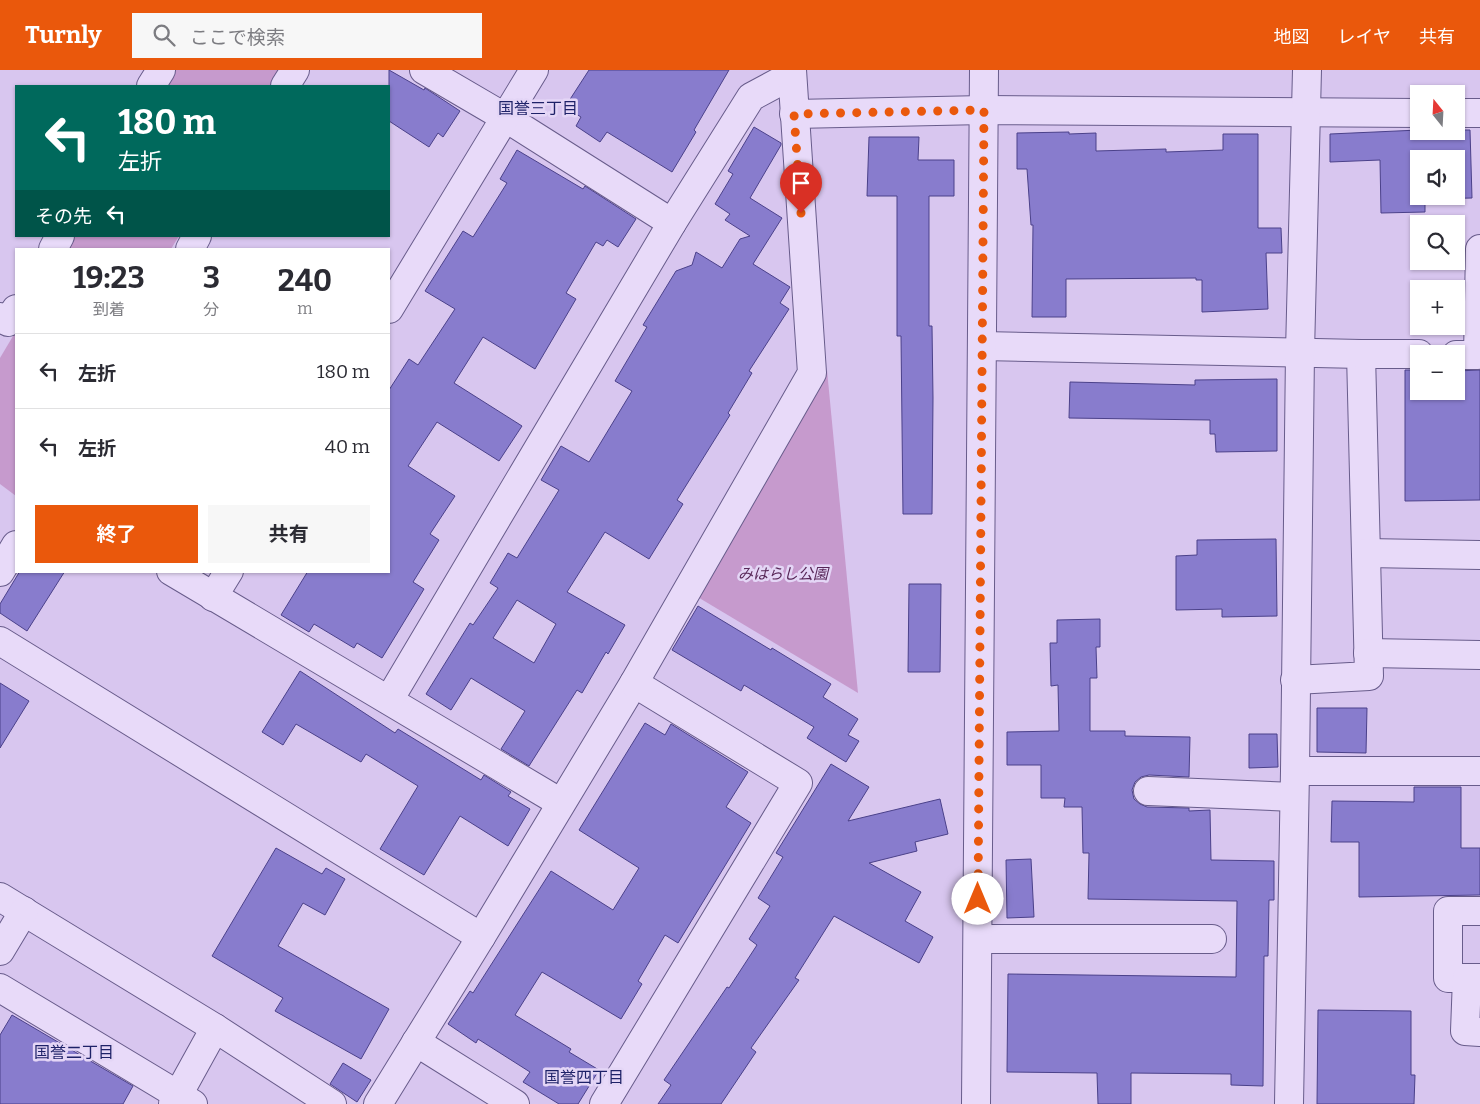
<!DOCTYPE html>
<html lang="ja">
<meta charset="utf-8">
<style>
:root{--surface:#fff;--page:#f7f7f7;--text:#2b2b33;--muted:#7c7c81;--line:#e1e1e2;--accent:#ea580c}
body{margin:0;font-family:Bitter,"Noto Sans JP",serif;background:var(--page);color:var(--text);height:100vh;display:flex;flex-direction:column;font-size:19px;white-space:nowrap}
*{box-sizing:border-box;margin:0}
p{font-size:16px;color:var(--muted)}
.icon{flex:none;width:28px;height:28px;fill:none;stroke:currentColor;stroke-width:2;stroke-linecap:round;stroke-linejoin:round}
.map{position:relative;flex:1;overflow:hidden}
.drawer{position:absolute;left:15px;top:178px;width:375px;height:325px;display:flex;flex-direction:column;background:var(--surface);border-radius:0px;box-shadow:0 1px 4px #0004}
.drawer>*{flex:none}
.top-card{position:absolute;left:15px;top:15px;width:375px;height:152px;border-radius:0px;box-shadow:0 1px 4px #0004;background:#00695c;color:#fff;overflow:hidden}
.needle{width:32px;rotate:342deg}
.buttons{position:absolute;left:1410px;top:15px;display:grid;gap:10px}
.buttons a{display:grid;place-items:center;width:55px;height:55px;border-radius:0px;background:var(--surface);box-shadow:0 1px 4px #0004;font-size:25px}
.pin{position:absolute;display:grid;place-items:center;width:42px;height:42px;color:#fff;margin:-51px -21px;border-radius:50% 50% 50% 0;rotate:-45deg;box-shadow:0 0 5px #0007}
.pin .icon{rotate:45deg}
.me{position:absolute;width:55px;margin:-28px;rotate:0deg;stroke-linejoin:round;filter:drop-shadow(0 0 4px #0008)}
.turn{display:flex;align-items:center;gap:18px;height:105px;padding:0 20px;font-size:22px}
.turn .icon{width:65px;height:65px;stroke-width:2.5}
.turn b{display:block;font-size:35px;line-height:42px}
.then{display:flex;align-items:center;height:48px;padding:0 20px;background:#0003;gap:10px;font-size:19px}
.eta{display:flex;justify-content:space-evenly;align-items:center;height:85px;text-align:center}
.eta b{font-size:30px;font-weight:700;line-height:35px}
.primary-button{display:flex;gap:10px;margin-top:auto;padding:10px 20px}
.primary-button a{flex:1;height:58px;border-radius:0px;background:var(--accent);color:#fff;font-size:20px;font-weight:700;line-height:58px;text-align:center}
.primary-button a+a{background:var(--page);color:var(--text)}
ul{padding:0;list-style:none}
li{display:flex;align-items:center;gap:15px;height:75px;padding:0 20px;border-top:1px solid var(--line)}
li div{flex:1}
li b{display:block;font-size:19px}
li em{font-style:normal}
header{display:flex;align-items:center;gap:30px;box-sizing:border-box;height:70px;padding:0 25px;background:var(--accent);color:#fff}
header strong{font-size:24px}
nav{display:flex;gap:28px;margin-inline-start:auto;font-size:18px}
.search{width:350px;height:45px;background:var(--page);display:flex;align-items:center;gap:12px;box-sizing:border-box;padding:0 18px;border-radius:0px;color:var(--muted);font-size:19px}
.map>svg:first-child{display:block}
</style>
<header>
<strong>Turnly</strong>
<div class="search"><svg class="icon" aria-label="search" viewBox="0 0 24 24"><circle cx="10" cy="10" r="6"/><path d="M15 15l6 6"/></svg>ここで検索</div>
<nav><a>地図</a><a>レイヤ</a><a>共有</a></nav>
</header>
<div class="map">
<svg width="1480" height="1034" viewBox="0 0 1480 1034">
<rect width="100%" height="100%" fill="#d8c6ef"/>
<g fill="#c69acd">
<polygon points="175,0 280,0 270,16 165,16"/>
<polygon points="74,166 179,166 171,179 66,179"/>
<polygon points="16,261 16,426 0,414 0,288"/>
<polygon points="827,300 858,623 696,526"/>
</g>
<g fill="#887ccd" stroke="#4b418a" fill-rule="evenodd">
<polygon points="389,0 424,20 425,18 460,41 443,67 438,63 429,77 389,51"/>
<polygon points="589,0 729,0 694,60 696,62 672,102 607,62 600,72 576,56 581,47 565,37"/>
<path d="M754,57L781,73V75L750,128L782,148L753,194L790,217L780,233L789,239L749,301L752,303L728,343L730,345L677,430L683,434L649,489L605,462L567,522L625,555L608,584L606,582L582,623L577,620L529,696L501,679L525,641L471,608L451,640L426,624L470,553L473,555L498,518L490,513L508,483L517,488L559,420L541,410L561,376L589,392L632,321L615,311L647,257L643,255L676,201L692,195L696,182L722,198L740,169L750,166L725,150L730,144L715,134L733,104L728,101ZM517,530L556,554L534,593L493,568Z"/>
<path d="M1419,60H1470L1472,128L1425,129V142L1381,143L1380,90L1330,92V64ZM1419,89H1456V126H1419Z"/>
<polygon points="1069,62 1069,64 1096,63 1096,81 1166,79 1166,82 1223,80 1223,64 1258,64 1258,158 1281,158 1282,183 1266,183 1268,239 1202,242 1202,210 1196,210 1196,208 1066,209 1066,247 1032,247 1033,155 1031,155 1027,99 1017,99 1017,63"/>
<polygon points="869,67 919,67 918,90 954,90 954,126 929,126 929,256 932,256 933,328 932,444 903,444 901,266 897,266 897,126 867,126"/>
<polygon points="517,80 583,119 585,116 636,149 618,177 607,170 603,176 596,172 566,223 576,229 535,299 483,267 454,313 522,356 499,391 437,352 408,396 455,426 430,464 439,470 413,512 424,519 382,588 357,573 354,578 314,554 309,562 281,545 308,501 389,501 389,320 409,289 418,295 455,239 425,221 463,161 473,167 507,113 500,109"/>
<polygon points="1405,300 1419,300 1419,321 1456,321 1456,301 1480,300 1480,430 1405,431"/>
<polygon points="1277,309 1277,381 1216,382 1215,364 1210,364 1210,350 1069,348 1070,312 1195,315 1195,310"/>
<polygon points="1276,469 1277,546 1222,547 1222,539 1176,540 1176,486 1197,485 1197,470"/>
<polygon points="20,501 65,501 27,561 0,543 0,534"/>
<polygon points="909,514 941,514 940,602 908,602"/>
<polygon points="698,536 771,580 772,578 831,614 823,627 858,649 848,665 859,671 846,692 807,668 814,657 744,615 741,621 672,580"/>
<polygon points="1100,549 1100,577 1096,577 1097,608 1090,608 1090,661 1125,661 1125,666 1190,667 1189,707 1149,705 1141,707 1135,712 1132,720 1134,729 1140,734 1147,737 1189,738 1189,741 1210,740 1211,790 1274,791 1274,830 1269,830 1268,886 1264,886 1263,1016 1231,1015 1231,1004 1131,1003 1131,1034 1098,1034 1097,1003 1007,1002 1008,904 1236,907 1237,831 1088,829 1089,783 1083,783 1082,737 1064,737 1065,728 1041,728 1041,695 1007,695 1007,662 1059,661 1058,615 1051,616 1050,573 1057,573 1057,550"/>
<polygon points="300,601 395,663 398,659 481,710 484,705 511,722 508,726 530,739 508,776 460,746 424,805 380,779 418,716 366,684 361,692 296,654 283,675 262,662"/>
<polygon points="0,613 29,631 0,678"/>
<polygon points="1317,638 1367,638 1366,683 1317,682"/>
<polygon points="645,653 665,665 671,654 748,702 726,737 751,753 678,873 665,865 638,911 642,914 621,949 542,902 515,945 571,979 569,982 599,1000 578,1034 559,1034 523,1012 530,1002 478,969 476,973 448,954 470,921 473,923 551,801 613,840 639,798 579,760"/>
<polygon points="1249,664 1277,664 1278,697 1249,698"/>
<polygon points="831,694 869,717 848,751 940,729 948,764 915,772 917,781 869,793 921,822 905,851 933,867 919,893 834,846 795,908 799,910 751,978 756,982 721,1034 658,1034 671,1015 664,1010 727,917 729,918 757,875 749,869 770,836 758,828 783,787 776,783"/>
<polygon points="1414,717 1461,717 1461,778 1480,778 1480,825 1359,827 1359,772 1331,772 1332,731 1414,732"/>
<polygon points="276,778 322,804 326,798 345,809 325,845 303,833 278,876 389,939 361,989 275,941 283,928 212,886"/>
<polygon points="1031,789 1034,847 1007,848 1006,790"/>
<polygon points="1318,940 1411,941 1411,1005 1415,1005 1414,1034 1317,1034"/>
<polygon points="12,945 133,1016 123,1034 0,1034 0,965"/>
<polygon points="343,993 371,1010 357,1032 330,1014"/>
</g>
<g fill="none" stroke-linecap="round" stroke-linejoin="round">
<defs>
<g id="minor">
<polyline points="424,0 506,48 672,153"/>
<polyline points="151,16 161,0"/>
<polyline points="285,16 295,0"/>
<polyline points="1456,43 1480,43"/>
<polyline points="794,44 984,40 1419,43"/>
<polyline points="53,179 60,166"/>
<polyline points="190,179 197,166"/>
<polyline points="389,239 534,0"/>
<polyline points="0,247 8,252 16,239"/>
<polyline points="982,276 1361,284 1369,606 1295,610"/>
<polyline points="1361,284 1419,284"/>
<polyline points="1456,285 1478,285 1480,179"/>
<polyline points="1366,483 1480,485"/>
<polyline points="171,501 561,733"/>
<polyline points="0,502 16,475"/>
<polyline points="213,527 229,501"/>
<polyline points="0,571 481,867"/>
<polyline points="1368,583 1480,585"/>
<polyline points="389,630 672,153 751,27 792,5"/>
<polyline points="1295,701 1480,701"/>
<polyline points="1148,721 1294,727"/>
<polyline points="0,827 215,958 332,1034"/>
<polyline points="1480,841 1448,841 1448,908 1480,908"/>
<polyline points="978,869 1212,869"/>
<polyline points="0,881 24,841"/>
<polyline points="1467,908 1465,961 1480,962"/>
<polyline points="0,918 193,1034"/>
<polyline points="416,972 515,1034"/>
<polyline points="173,1034 215,958"/>
<polyline points="378,1034 481,867 634,613 812,303 792,0"/>
<polyline points="604,1034 798,713 634,613"/>
<polyline points="976,1034 984,0"/>
<polyline points="1289,1034 1295,701 1300,282 1307,0"/>
</g>
</defs>
<use href="#minor" stroke="#685c8b" stroke-width="30"/>
<use href="#minor" stroke="#e8daf9" stroke-width="28"/>
</g>
<g fill="none" stroke-linecap="round" stroke-linejoin="round">
<polyline stroke="#ea580c" stroke-width="9" stroke-dasharray="0 16.2" points="801,143 794,44 984,40 978,829"/>
</g>
<g text-anchor="middle" stroke-width="5" stroke-linejoin="round" paint-order="stroke">
<g font-size="15" font-style="italic" fill="#572657" stroke="#e4d6f6">
<text x="783" y="509">みはらし公園</text>
</g>
<g font-size="16" fill="#1e2268" stroke="#e4d6f6">
<text x="538" y="44">国誉三丁目</text>
<text x="74" y="988">国誉二丁目</text>
<text x="584" y="1013">国誉四丁目</text>
</g>
</g>
</svg>
<div class="buttons">
<a><svg class="needle" viewBox="-14 -14 28 28"><path d="M0-13l5 13h-10z" fill="#e53935"/><path d="M0 13l5-13h-10z" fill="#7c7c81"/></svg></a>
<a><svg class="icon" aria-label="sound" viewBox="0 0 24 24"><path d="M4 9h4l5-4v14l-5-4H4zM17 9q2 3 0 6"/></svg></a>
<a><svg class="icon" aria-label="search" viewBox="0 0 24 24"><circle cx="10" cy="10" r="6"/><path d="M15 15l6 6"/></svg></a>
<a>+</a>
<a>−</a>
</div>
<div class="pin" style="left:801px;top:143px;background:#d93025"><svg class="icon" aria-label="arrive" viewBox="0 0 24 24"><path d="M6 21V4h12l-3 4 3 4H6"/></svg></div>
<svg class="me" style="left:978px;top:829px" viewBox="-20 -20 40 40"><circle r="19" fill="#fff"/><path d="M0-13L10 11 0 6-10 11z" fill="#ea580c"/></svg>
<div class="top-card">
<div class="turn"><svg class="icon" aria-label="left" viewBox="0 0 24 24"><path d="M17 20v-9H6M10 6l-5 5 5 5"/></svg><div><b>180 m</b>左折</div></div>
<div class="then">その先<svg class="icon" aria-label="left" viewBox="0 0 24 24"><path d="M17 20v-9H6M10 6l-5 5 5 5"/></svg></div>
</div>
<section class="drawer">
<div class="eta">
<div><b>19:23</b><p>到着</p></div>
<div><b>3</b><p>分</p></div>
<div><b>240</b><p>m</p></div>
</div>
<ul>
<li><svg class="icon" aria-label="left" viewBox="0 0 24 24"><path d="M17 20v-9H6M10 6l-5 5 5 5"/></svg><div><b>左折</b></div><em>180 m</em></li>
<li><svg class="icon" aria-label="left" viewBox="0 0 24 24"><path d="M17 20v-9H6M10 6l-5 5 5 5"/></svg><div><b>左折</b></div><em>40 m</em></li>
</ul>
<div class="primary-button"><a>終了</a><a>共有</a></div>
</section>
</div>
